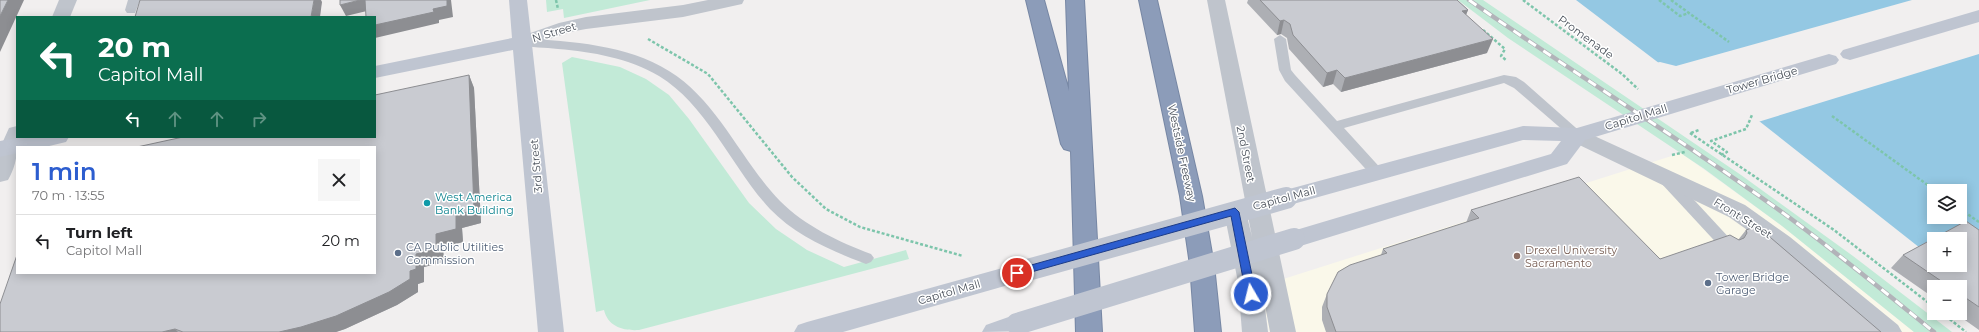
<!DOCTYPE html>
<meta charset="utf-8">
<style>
:root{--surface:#fff;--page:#f6f6f6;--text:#202124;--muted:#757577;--line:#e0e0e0;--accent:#2c5dcf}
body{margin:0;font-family:Montserrat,sans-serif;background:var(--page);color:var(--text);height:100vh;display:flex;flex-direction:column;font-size:15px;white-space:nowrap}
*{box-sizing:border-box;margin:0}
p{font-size:13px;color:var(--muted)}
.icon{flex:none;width:22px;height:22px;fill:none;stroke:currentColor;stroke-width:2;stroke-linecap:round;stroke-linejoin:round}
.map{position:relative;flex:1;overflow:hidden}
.sheet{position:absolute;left:16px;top:146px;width:360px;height:128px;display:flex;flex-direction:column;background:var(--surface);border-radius:0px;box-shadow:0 2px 10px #0003}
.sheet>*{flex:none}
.banner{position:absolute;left:16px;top:16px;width:360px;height:122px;border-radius:0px;box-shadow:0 2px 10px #0003;background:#0b6e4f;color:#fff;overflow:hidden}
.tools{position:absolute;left:1927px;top:184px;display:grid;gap:8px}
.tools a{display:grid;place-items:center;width:40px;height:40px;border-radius:0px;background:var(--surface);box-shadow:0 2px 10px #0003;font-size:20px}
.pin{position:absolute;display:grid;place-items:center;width:34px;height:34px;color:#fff;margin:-17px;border:2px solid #fff;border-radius:50%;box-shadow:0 1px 4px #0007}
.me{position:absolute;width:44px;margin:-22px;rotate:352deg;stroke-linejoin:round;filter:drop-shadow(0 0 3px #0008)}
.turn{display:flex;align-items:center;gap:14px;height:84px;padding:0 16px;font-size:18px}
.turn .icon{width:52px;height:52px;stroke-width:2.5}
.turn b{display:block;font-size:28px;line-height:34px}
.lanes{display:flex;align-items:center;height:38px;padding:0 16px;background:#0003;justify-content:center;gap:20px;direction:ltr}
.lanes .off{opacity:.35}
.round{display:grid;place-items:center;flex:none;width:42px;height:42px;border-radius:0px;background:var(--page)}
.overview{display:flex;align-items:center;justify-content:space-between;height:68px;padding:0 16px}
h1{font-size:24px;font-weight:600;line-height:30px;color:var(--accent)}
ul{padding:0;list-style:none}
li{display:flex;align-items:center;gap:12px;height:52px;padding:0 16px;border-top:1px solid var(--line)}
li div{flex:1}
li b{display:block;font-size:15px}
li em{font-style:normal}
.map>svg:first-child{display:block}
</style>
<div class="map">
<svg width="1979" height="332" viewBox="0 0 1979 332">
<rect width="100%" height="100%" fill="#f1efef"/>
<polygon fill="#faf8ea" points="1681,153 1782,226 1914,332 1269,332 1261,286"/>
<g fill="#c2ead7">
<polygon points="546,0 650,0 564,18 563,9 547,12"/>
<polygon points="1458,0 1483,0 1741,175 1853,256 1952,332 1914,332 1782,226 1703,168 1508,38"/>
<path d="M572,57L620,67L646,79L669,95L689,119L749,203L776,229L807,250L844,267L906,250L909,259L639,330C624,331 608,327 604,310L596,312L562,63Z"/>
</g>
<path fill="#94c8e3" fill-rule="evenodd" d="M1576,0H1979V294L1960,265V239H1934V259L1759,121L1672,73ZM1934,191H1960V217H1934Z"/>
<polygon fill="#f1efef" points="1912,0 1979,0 1979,54 1758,122 1671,75 1656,63 1660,62 1676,66"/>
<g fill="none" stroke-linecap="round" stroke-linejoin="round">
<defs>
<g id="highway">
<polygon points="1026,0 1044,0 1069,91 1066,0 1084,0 1102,332 1076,332 1071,151 1064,149 1061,144"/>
<polygon points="1139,0 1157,0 1202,196 1214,265 1221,332 1195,332 1190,265 1180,196"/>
</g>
</defs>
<use href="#highway" stroke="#7787a4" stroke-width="2"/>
<g stroke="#7dc5ab" stroke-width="2.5" stroke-dasharray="3 2" stroke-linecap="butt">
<polyline points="556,0 558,9"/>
<polyline points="1523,0 1622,74 1638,89"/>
<polyline points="1659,0 1680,16 1689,13"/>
<polyline points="1671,0 1729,42"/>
<polyline points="1483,30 1505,49 1501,56 1506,60"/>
<polyline points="648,39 708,74 792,177 826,209 860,227 963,256"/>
<polyline points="1832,116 1936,191"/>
<polyline points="1690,133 1834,230 1934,307"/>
<polyline points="1691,133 1699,130"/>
<polyline points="1672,155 1685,152"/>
<polyline points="1721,155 1727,152 1711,141 1746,129 1752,115"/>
<polyline points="1960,209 1979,222"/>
<polyline points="1942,313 1966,332"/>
</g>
<g fill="#bfc4cc" fill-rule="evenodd">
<polygon points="128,0 140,0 135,13 127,13 125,10"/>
<polygon points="1280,35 1286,39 1291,70 1295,75 1337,121 1504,75 1516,77 1524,82 1584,135 1582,138 1572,138 1514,88 1504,83 1344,128 1385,173 1383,177 1378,178 1373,177 1285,81 1279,70 1274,39"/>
<path d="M523,38C572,42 626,44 669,71C718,101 741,161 780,201C805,226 839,242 871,254L874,258L871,262L866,264L861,262C829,250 794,234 770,209C732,168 707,105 659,76C628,58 593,52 558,49C545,47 531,48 519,45L517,42Z"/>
<polygon points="1666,174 1671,175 1733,242 1736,246 1733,250 1728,252 1723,250 1661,183 1659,179 1661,175"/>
</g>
<g fill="#bfc4cc" fill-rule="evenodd">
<polygon points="59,0 77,0 70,17 52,17"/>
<polygon points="708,0 744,0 742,4 683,17 586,29 570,32 523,48 516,46 513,42 516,38 559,23 586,17 683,5"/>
<polygon points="1207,0 1225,0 1296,332 1270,332 1264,300 1268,332 1242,332 1238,282 1224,212 1227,206 1235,204 1243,206 1246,212 1252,237"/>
<path d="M17,126V137H26L22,147H17C17,159 14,169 8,180L0,182V148L9,128Z"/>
<polygon points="1577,128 1745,205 1790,237 1898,325 1902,332 1871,332 1774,249 1729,217 1569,140 1566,135 1569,130"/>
</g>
<g fill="#bfc5d1" fill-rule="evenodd">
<polygon points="509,0 527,0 564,332 538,332 513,50 375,78 375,66 512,38"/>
<polygon points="1979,10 1979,22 1850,60 1843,58 1840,54 1843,50"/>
<polygon points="1829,54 1836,56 1839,60 1836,64 1585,140 1567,164 1294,248 1286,245 1282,239 1286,233 1551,154 1561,141 1523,140 1286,206 1278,204 1275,198 1278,192 1523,126 1577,128"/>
<polygon points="22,137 69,137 66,142 45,147 17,147 17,153 0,157 0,141"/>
<polygon points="1017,264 1026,266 1029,273 1026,280 843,332 794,332 798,325 807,322"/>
<polygon points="1017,314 1026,317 1030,324 1026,331 982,332 986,325"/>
</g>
<use href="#highway" fill="#8c9cb9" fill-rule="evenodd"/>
<defs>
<path id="rail" d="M1469,0C1569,70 1673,134 1772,205C1828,245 1881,289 1934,332"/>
</defs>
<use href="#rail" stroke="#b2b3b9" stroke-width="4.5"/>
<use href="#rail" stroke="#fff" stroke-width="3" stroke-dasharray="9" stroke-linecap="butt"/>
<g stroke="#bfc5d1" stroke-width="22">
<polyline points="1017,273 1286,198"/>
<polyline points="1017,324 1294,239"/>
</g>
</g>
<g fill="#adafb4">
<polygon points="1248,0 1457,0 1468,10 1466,15 1487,53 1341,92 1333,84 1323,87 1289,49 1287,38 1281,34 1277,35 1247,3"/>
<polygon points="469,75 474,88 481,223 462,228 463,242 443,247 444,262 424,267 424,282 418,284 418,292 397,305 345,329 336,332 0,332"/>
<polygon points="1471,210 1660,259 1738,240 1746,230 1881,332 1326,332 1322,320 1322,307 1327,294 1381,255 1383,249 1466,223"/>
<polygon points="1979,230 1979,330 1955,313 1960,313 1960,287 1934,287 1934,298 1891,268 1903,255"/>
</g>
<g fill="#8d8e92">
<polygon points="8,0 24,0 0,52 0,16"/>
<polygon points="314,0 321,0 322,2 320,17 311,17"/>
<polygon points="360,0 366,0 371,10 346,16 340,5"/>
<polygon points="447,0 451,0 453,17 439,20 439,23 375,38 375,25"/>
<polygon points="1468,10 1462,24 1462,11"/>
<polygon points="1284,20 1281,34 1277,35 1280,21"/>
<polygon points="1493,39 1487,53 1341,92 1345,78"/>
<polygon points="1337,70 1333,84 1323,87 1327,73"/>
<polygon points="469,75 474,88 481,223 462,228 463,242 443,247 444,262 424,267 424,282 418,284 418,292 397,305 345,329 336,332 279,332 410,271 416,254 456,215"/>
<polygon points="175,329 178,332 162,332"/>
</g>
<g fill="#c9cbd1" stroke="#8d8e92" fill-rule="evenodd">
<polygon points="0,0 8,0 0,16"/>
<polygon points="140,0 314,0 311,17 135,17"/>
<polygon points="340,0 360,0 340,5"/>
<polygon points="365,0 447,0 447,6 433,9 434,12 375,25 375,17 366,17"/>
<polygon points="1260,0 1457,0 1468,10 1462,11 1493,39 1345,78 1337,70 1327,73 1293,35 1290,24 1284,20 1280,21"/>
<polygon points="469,75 474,210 456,215 456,229 436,234 436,249 416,254 416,269 410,271 410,279 389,292 336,316 301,327 279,332 183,332 175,329 162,332 0,332 0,304 17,255 17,273 375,273 375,147 137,147 183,137 375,137 375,95"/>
<polygon points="1579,177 1660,259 1730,235 1739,240 1744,238 1747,233 1746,230 1757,226 1881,332 1336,332 1327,307 1327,294 1338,272 1350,265 1387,253 1383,249 1479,218 1471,210"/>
<path d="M1966,221L1979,230V307L1960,294V287H1950L1903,255ZM1934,239H1960V265H1934Z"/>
</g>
<polygon fill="#2c5dcf" stroke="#1d3c87" points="1235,208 1239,212 1256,294 1251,298 1246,294 1231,216 1017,276 1012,273 1017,269"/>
<circle fill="#0f9aa8" stroke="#fff" stroke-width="1.5" cx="427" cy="203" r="4"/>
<g fill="#5c6f8a" stroke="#fff" stroke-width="1.5">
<circle cx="398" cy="253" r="4"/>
<circle cx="1708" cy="283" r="4"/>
</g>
<circle fill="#8d6e63" stroke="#fff" stroke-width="1.5" cx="1517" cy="256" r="4"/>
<g text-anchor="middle" stroke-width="3" stroke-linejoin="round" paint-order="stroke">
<g font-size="11" fill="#49505a" stroke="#fff">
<text transform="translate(554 32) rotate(-17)" y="4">N Street</text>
<text transform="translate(1586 37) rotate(36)" y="4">Promenade</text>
<text transform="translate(1762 80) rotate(-16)" y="4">Tower Bridge</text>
<text transform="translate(1636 117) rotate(-17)" y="4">Capitol Mall</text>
<text transform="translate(1182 153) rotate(78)" y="4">Westside Freeway</text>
<text transform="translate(1246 154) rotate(79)" y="4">2nd Street</text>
<text transform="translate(536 166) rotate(-95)" y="4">3rd Street</text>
<text transform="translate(1284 198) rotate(-15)" y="4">Capitol Mall</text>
<text transform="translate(1743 218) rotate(32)" y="4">Front Street</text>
<text transform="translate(949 292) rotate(-16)" y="4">Capitol Mall</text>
</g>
<g font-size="11" fill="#0d838f" stroke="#fff" text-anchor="start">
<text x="435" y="201">West America<tspan x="435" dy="13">Bank Building</tspan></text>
</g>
<g font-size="11" fill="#4e5e75" stroke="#fff" text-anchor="start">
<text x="406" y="251">CA Public Utilities<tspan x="406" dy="13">Commission</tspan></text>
<text x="1716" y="281">Tower Bridge<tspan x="1716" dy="13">Garage</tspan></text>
</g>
<g font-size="11" fill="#785e54" stroke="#fff" text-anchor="start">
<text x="1525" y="254">Drexel University<tspan x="1525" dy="13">Sacramento</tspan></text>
</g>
</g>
</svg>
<div class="tools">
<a><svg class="icon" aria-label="layers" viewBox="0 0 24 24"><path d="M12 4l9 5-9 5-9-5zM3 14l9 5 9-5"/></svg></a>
<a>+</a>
<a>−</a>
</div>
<div class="pin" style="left:1017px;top:273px;background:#d93025"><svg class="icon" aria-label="arrive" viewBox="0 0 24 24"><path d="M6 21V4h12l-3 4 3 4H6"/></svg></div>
<svg class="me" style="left:1251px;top:294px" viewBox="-20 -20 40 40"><circle r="17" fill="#2c5dcf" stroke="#fff" stroke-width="3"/><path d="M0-11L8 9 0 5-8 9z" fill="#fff"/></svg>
<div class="banner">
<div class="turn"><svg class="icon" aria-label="left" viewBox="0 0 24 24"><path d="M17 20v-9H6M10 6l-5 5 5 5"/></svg><div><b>20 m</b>Capitol Mall</div></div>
<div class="lanes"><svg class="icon" aria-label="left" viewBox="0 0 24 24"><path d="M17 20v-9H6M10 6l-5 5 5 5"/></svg><svg class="icon off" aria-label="ahead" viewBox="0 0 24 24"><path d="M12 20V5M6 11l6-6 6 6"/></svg><svg class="icon off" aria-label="ahead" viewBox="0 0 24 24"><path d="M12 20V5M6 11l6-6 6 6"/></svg><svg class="icon off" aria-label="right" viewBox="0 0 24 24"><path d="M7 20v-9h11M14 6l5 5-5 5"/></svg></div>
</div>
<section class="sheet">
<div class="overview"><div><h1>1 min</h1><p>70 m · 13:55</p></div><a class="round"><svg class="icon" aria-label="close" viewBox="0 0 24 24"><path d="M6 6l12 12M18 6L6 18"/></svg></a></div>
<ul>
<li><svg class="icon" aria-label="left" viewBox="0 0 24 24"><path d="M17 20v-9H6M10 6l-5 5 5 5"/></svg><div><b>Turn left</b><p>Capitol Mall</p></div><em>20 m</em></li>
</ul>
</section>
</div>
